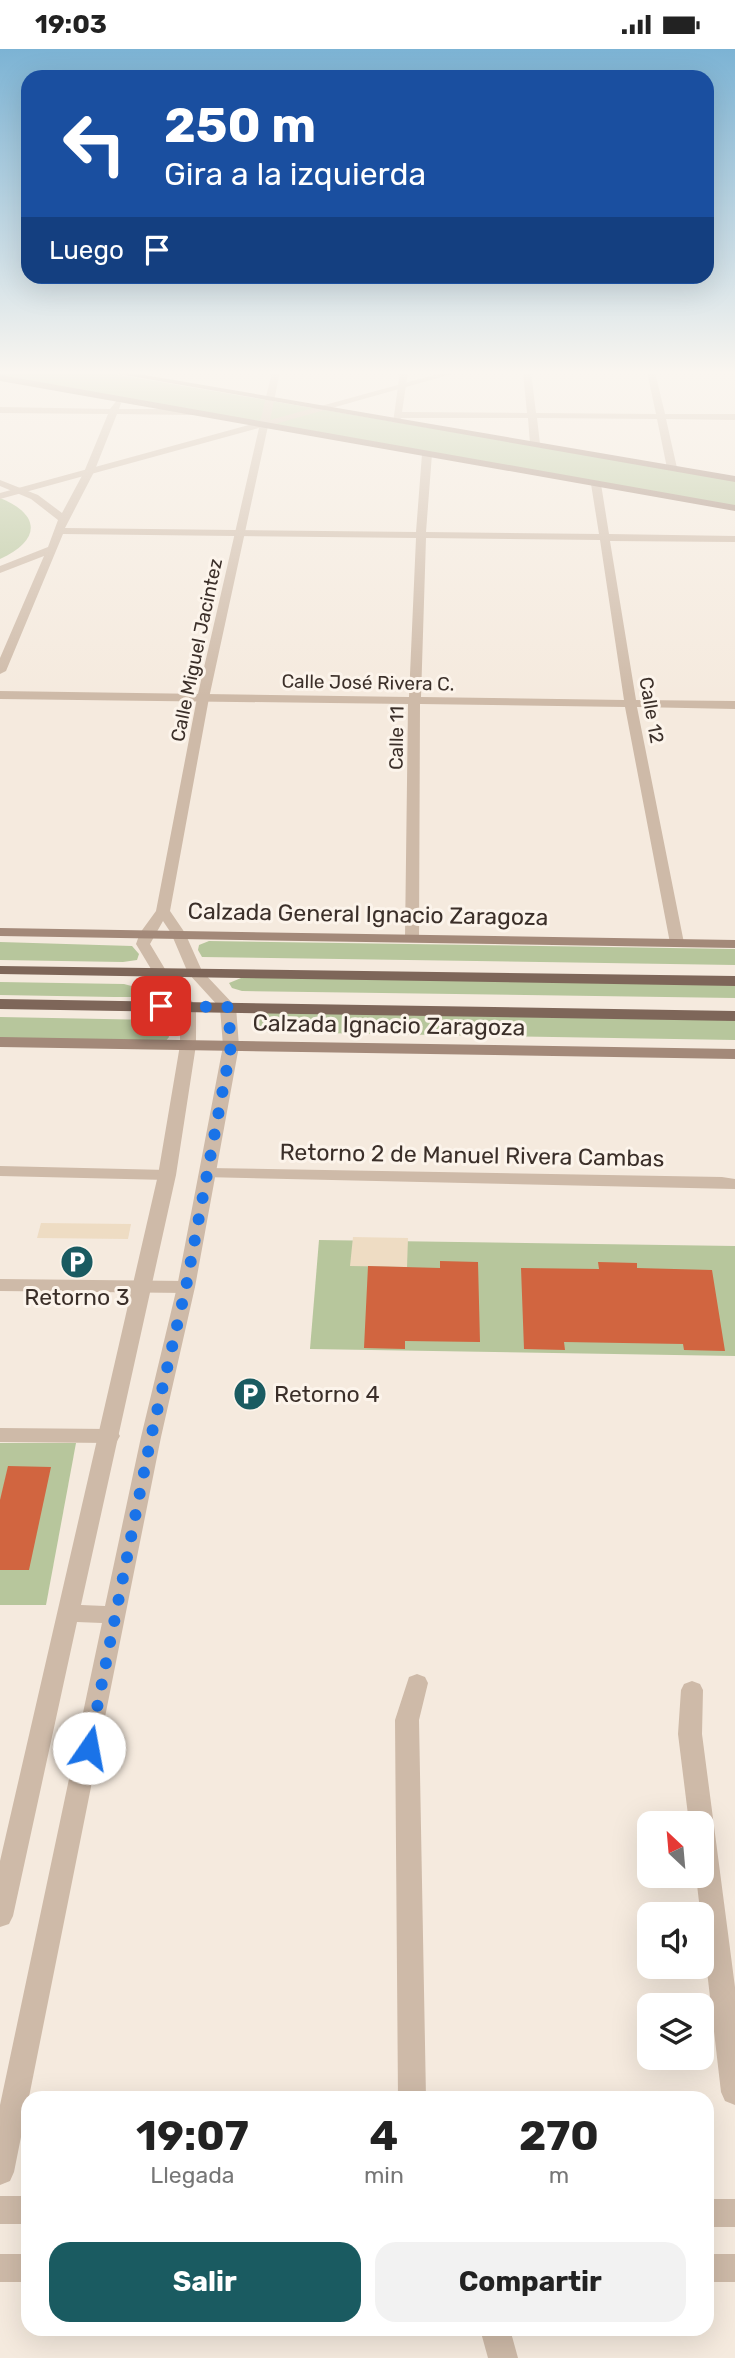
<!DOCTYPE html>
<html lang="es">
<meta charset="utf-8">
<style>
:root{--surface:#fff;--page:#f2f2f2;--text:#222;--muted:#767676;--accent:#1a5b61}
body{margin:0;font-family:Rubik,sans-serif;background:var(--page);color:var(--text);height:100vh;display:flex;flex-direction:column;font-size:26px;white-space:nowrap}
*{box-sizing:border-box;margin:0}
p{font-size:23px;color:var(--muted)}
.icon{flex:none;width:38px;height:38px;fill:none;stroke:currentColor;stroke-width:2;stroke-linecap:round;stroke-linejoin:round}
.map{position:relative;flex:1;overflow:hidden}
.side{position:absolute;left:21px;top:2042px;width:693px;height:245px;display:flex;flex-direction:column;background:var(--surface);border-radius:21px;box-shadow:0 7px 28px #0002}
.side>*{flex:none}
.hud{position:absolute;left:21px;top:21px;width:693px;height:214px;border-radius:21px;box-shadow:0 7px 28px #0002;background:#1a4fa0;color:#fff;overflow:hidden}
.needle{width:46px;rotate:334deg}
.controls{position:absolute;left:637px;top:1762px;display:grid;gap:14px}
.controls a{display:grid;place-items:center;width:77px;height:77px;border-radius:14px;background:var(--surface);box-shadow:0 7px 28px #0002;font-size:35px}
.pin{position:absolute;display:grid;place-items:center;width:60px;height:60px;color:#fff;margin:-30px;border-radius:14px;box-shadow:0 4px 10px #0006}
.me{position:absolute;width:77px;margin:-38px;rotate:12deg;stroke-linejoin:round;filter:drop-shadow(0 0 5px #0008)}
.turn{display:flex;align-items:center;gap:24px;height:147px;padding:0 28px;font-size:32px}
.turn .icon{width:91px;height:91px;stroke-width:2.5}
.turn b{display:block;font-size:49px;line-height:60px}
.then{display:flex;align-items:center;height:66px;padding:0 28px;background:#0003;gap:14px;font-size:26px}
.eta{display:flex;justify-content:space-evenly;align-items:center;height:119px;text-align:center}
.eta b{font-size:42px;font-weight:700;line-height:49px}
.action{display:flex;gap:14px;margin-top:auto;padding:14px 28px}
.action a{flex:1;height:80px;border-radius:21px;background:var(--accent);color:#fff;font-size:28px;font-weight:700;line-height:80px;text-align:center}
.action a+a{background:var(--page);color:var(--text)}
.status{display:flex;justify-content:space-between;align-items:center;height:49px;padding:0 35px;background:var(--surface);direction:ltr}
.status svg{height:19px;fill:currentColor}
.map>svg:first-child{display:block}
</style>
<div class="status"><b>19:03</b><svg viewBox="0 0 49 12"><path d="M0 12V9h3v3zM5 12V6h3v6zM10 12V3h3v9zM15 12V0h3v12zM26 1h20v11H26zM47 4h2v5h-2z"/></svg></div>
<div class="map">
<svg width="735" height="2309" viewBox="0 0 735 2309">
<rect width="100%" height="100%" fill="#f5eade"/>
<g fill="#b7c69c">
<polygon points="0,323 102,323 735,431 735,457 0,327"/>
<path d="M0,449C42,466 40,492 0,510Z"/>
<polygon points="209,892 735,900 735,916 202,908 198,901 199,896"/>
<polygon points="0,893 132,897 139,905 137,911 123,913 0,911"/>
<polygon points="246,927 735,935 735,949 242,942 232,939 229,934"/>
<polygon points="0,933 124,935 139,939 140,944 132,948 114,948 0,946"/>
<polygon points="257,961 735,967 735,991 261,983 255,977 253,967"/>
<polygon points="0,968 156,971 165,972 169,988 165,993 0,990"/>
<polygon points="319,1191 735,1197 735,1307 310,1300"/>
<polygon points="0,1394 76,1394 46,1556 0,1556"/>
</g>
<g fill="#eedcc3">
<polygon points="41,1174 131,1175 128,1190 37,1189"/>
<polygon points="353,1188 408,1189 407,1218 350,1217"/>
</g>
<g fill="#d16540">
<polygon points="440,1212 478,1213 480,1293 405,1292 405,1300 364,1299 368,1217 440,1219"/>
<polygon points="598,1213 637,1214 637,1219 712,1221 725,1302 684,1301 683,1295 564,1293 565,1301 524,1300 521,1219 599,1220"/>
<polygon points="8,1417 51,1418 29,1521 0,1521 0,1451"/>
</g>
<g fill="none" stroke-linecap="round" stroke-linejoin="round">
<g fill="#cebaa8" fill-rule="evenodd">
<polygon points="400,323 408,323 402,363 527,364 523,323 531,323 536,364 656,365 647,323 655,323 665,365 735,365 735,371 666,370 677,419 672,422 667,419 657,370 537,369 540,395 535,398 530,395 528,369 401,369 399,374 393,374"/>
<path d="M117,351L121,354L119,360H194L198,363L194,366L117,365L94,423L65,479L416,483L422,405L427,402L432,405L426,483L599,485L591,435L596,432L601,435L609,485L735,487V493L610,492L636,651L735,652V660L637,658L684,894L682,897L677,898L670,894L625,658L420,655L419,889L412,893L405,889L408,655L0,650V642L409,648L416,489L63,485L6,622L0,625V609L44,507L0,524V517L48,498L58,471L31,450L0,437V431L38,446L62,464L84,423L108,365L0,364V358L110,360ZM426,489L600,491L624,651L421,648Z"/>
<polygon points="0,1117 167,1121 176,1126 167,1131 0,1127"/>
<polygon points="209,1119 722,1128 735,1130 735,1140 203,1128 200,1124"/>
<polygon points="0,1230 186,1232 195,1238 186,1244 0,1242"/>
<polygon points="0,1379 110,1380 117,1382 120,1387 117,1392 110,1394 0,1393"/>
<polygon points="417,1625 425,1628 428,1634 419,1671 426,2049 398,2049 395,1671 409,1628"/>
<polygon points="692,1632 700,1635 703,1641 702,1685 735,1938 735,2056 725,2052 721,2043 696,1827 702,1827 702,1774 689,1774 678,1685 681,1641 684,1635"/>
<polygon points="480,2280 510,2280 518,2309 488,2309"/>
</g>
<g fill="#cebaa8" fill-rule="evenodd">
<path d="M272,323H280L270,371L445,323H459L268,377L209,649L170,862L185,884L202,922L236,958L239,997L195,1238L161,1388L14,2123L10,2132L0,2136V2056L102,1574L77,1573L13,1867L9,1875L0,1878V1812L158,1126L180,996V958L154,925L136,895L140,884L156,862L197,649L259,379L0,450V444L260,373ZM163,872L171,884L188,924L220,959L223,997L177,1238L141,1388L105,1557L81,1556L176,1126L196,996V957L165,920L150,895Z"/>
<rect x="0" y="2147" width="28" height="28"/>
<rect x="707" y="2150" width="28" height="28"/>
<rect x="0" y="2205" width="28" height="28"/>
<rect x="707" y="2205" width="28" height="28"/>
</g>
<g fill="#a38979" fill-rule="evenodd">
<polygon points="107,323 127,323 735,427 735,433"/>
<polygon points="0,326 735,456 735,462 0,332"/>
<polygon points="0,879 735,891 735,899 0,887"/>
<polygon points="0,988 735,1000 735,1010 0,998"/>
</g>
<g fill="#7e6659" fill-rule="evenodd">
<polygon points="0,917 735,927 735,937 0,925"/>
<polygon points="0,950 735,962 735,972 0,960"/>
</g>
</g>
<linearGradient id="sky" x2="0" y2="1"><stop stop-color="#7cb3d4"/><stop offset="0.5" stop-color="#faf6f0"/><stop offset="1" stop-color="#faf6f0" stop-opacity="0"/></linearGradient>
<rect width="735" height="647" fill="url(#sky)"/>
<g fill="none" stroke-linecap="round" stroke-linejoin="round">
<polyline stroke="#1a73e8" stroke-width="12" stroke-dasharray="0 21.6" points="89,1699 151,1388 186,1238 231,997 228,958 161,957"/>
</g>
<defs>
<symbol id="parking-disc" viewBox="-11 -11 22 22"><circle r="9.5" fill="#1a5b61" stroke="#fcf4eb"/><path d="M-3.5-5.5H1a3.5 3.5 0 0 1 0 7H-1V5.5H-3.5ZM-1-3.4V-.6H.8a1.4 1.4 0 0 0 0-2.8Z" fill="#fff"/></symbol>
</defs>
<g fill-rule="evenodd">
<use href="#parking-disc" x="58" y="1194" width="38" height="38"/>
<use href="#parking-disc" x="231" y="1326" width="38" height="38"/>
</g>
<g text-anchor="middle" stroke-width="6" stroke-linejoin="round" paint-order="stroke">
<g font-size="19" fill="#3b2f29" stroke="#fcf4eb">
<text transform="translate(196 601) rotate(-78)" y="7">Calle Miguel Jacintez</text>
<text transform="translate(368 633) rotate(1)" y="7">Calle José Rivera C.</text>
<text transform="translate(652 661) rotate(80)" y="7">Calle 12</text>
<text transform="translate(396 689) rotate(-89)" y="7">Calle 11</text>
</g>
<g font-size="23" fill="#3b2f29" stroke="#fcf4eb">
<text transform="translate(368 865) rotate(1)" y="8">Calzada General Ignacio Zaragoza</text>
<text transform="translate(389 976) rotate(1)" y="8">Calzada Ignacio Zaragoza</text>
<text transform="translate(472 1106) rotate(1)" y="8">Retorno 2 de Manuel Rivera Cambas</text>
</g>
<g font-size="23" fill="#3b2f29" stroke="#fcf4eb">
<text x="77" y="1256">Retorno 3</text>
<text x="274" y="1353" text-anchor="start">Retorno 4</text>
</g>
</g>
</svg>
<div class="controls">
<a><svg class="needle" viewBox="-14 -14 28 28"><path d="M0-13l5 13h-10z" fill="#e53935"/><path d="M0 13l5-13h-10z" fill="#767676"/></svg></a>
<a><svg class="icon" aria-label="sound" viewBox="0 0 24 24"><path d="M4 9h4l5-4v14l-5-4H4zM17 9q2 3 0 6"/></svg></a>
<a><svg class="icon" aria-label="layers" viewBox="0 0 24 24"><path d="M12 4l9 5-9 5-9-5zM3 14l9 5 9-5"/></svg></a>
</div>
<div class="pin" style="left:161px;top:957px;background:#d93025"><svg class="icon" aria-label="arrive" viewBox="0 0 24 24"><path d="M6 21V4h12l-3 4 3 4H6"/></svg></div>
<svg class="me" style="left:89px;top:1699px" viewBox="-20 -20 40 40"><circle r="19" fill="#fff"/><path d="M0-13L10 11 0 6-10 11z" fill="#1a73e8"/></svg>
<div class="hud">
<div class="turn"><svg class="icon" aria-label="left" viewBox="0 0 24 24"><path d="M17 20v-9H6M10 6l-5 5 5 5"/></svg><div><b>250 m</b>Gira a la izquierda</div></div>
<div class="then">Luego<svg class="icon" aria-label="arrive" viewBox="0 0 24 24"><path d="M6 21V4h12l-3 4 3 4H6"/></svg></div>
</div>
<section class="side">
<div class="eta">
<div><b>19:07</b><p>Llegada</p></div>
<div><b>4</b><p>min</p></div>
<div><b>270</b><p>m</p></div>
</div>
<div class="action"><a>Salir</a><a>Compartir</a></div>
</section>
</div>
